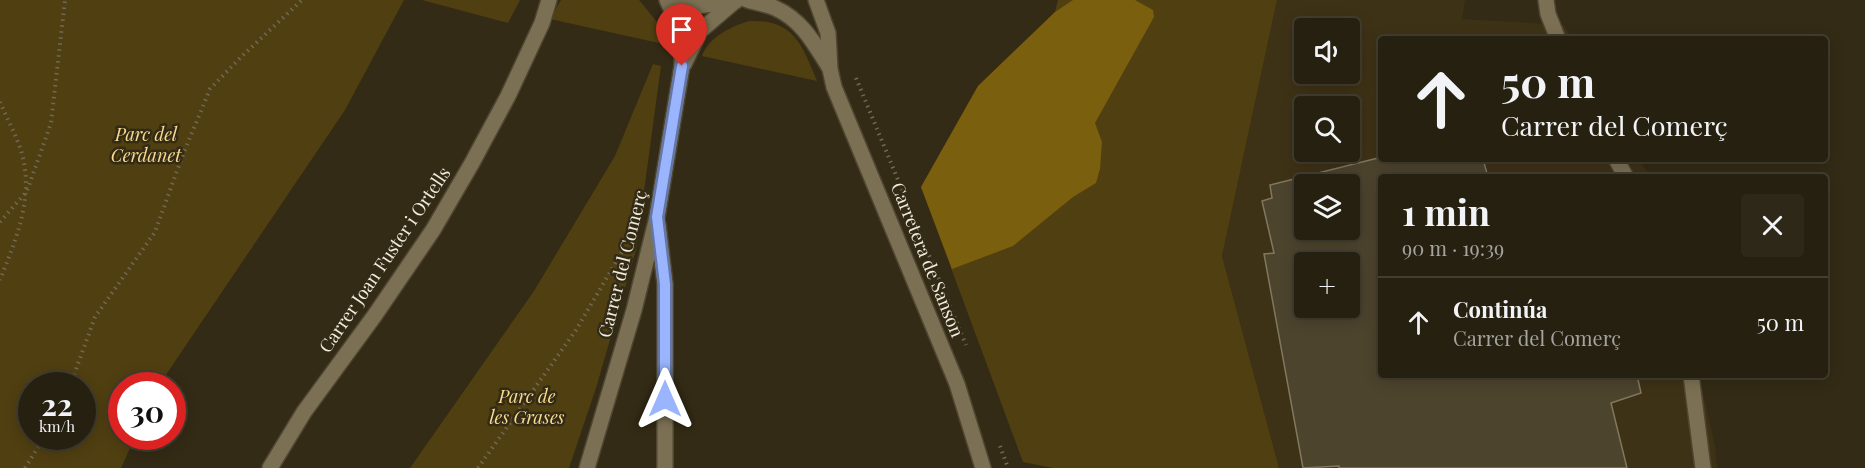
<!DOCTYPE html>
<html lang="es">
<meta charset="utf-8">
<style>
:root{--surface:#262010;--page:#2e2819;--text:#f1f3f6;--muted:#a4a39f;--line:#423e30}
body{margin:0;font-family:"Playfair Display",serif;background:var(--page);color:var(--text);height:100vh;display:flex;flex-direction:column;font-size:22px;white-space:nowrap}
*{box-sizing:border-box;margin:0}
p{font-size:20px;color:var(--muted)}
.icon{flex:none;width:33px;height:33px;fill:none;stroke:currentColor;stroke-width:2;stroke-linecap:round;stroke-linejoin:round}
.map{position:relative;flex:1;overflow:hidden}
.sheet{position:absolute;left:1378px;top:174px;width:450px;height:204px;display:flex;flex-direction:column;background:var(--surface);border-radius:6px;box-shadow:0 3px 15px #0003,0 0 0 2px var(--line)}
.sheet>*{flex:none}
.guide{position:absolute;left:1378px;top:36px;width:450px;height:126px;border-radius:6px;box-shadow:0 3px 15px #0003,0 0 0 2px var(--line);background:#262010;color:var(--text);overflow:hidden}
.fabs{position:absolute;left:1294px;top:18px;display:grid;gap:12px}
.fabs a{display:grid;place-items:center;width:66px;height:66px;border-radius:6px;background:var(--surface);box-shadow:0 3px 15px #0003,0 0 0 2px var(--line);font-size:30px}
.speed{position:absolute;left:18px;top:372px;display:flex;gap:12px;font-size:30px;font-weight:700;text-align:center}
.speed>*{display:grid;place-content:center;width:78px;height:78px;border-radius:50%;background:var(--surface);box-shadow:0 3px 15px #0003,0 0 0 2px var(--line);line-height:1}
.speed small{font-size:15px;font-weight:400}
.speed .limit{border:9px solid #d22;background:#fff;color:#111}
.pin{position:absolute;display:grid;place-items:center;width:51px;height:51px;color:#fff;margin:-62px -26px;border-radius:50% 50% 50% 0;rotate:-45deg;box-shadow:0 0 6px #0007}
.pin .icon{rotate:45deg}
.me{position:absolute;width:66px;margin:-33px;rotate:0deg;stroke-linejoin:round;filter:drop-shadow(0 0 4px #0008)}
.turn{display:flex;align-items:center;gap:21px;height:126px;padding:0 24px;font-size:27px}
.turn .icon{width:78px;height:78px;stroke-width:2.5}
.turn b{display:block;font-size:42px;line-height:51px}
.round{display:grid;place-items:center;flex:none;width:63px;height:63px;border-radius:6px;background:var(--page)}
.summary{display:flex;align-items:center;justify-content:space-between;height:102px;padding:0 24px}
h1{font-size:36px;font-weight:700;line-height:45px}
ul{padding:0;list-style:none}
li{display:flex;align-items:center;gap:18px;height:90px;padding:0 24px;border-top:2px solid var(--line)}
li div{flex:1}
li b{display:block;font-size:22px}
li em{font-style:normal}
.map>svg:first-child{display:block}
</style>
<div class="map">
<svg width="1865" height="468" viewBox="0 0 1865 468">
<rect width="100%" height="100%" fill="#332b15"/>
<path fill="#3e3216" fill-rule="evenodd" d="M1277,0H1465L1462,19L1564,25L1572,39H1382V159H1639L1650,177H1382V375H1699L1715,446L1717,468H1279L1222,256ZM1305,28H1350V74H1305ZM1305,106H1350V152H1305ZM1305,184H1350V230H1305ZM1305,262H1350V308H1305Z"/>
<g fill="#503f11" fill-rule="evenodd">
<path d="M0,0H404L345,110L159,385L122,386V436L135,437L121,468H0ZM32,386H82V436H32Z"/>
<polygon points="422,0 520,0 508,23"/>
<polygon points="561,0 639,0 657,22 668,45 550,19"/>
<polygon points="1058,0 1277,0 1222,256 1279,468 1053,468 1023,462 921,187 978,86 1055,12"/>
<path d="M749,21C794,19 802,45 817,81L702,56C709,37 730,27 749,21Z"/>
<polygon points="653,64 661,66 636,250 596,388 569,468 410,468 534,291 615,156"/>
</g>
<polygon fill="#7a5f0e" points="1073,0 1135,0 1153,10 1154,17 1095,123 1102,142 1100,169 1096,183 1073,197 1013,246 952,269 921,187 978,86 1055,12"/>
<path fill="#4d442e" stroke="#817860" stroke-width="1.5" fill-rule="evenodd" d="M1382,157V159H1483L1488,177H1382V375H1637L1641,393L1611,403L1627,468H1339V466L1303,468L1264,254L1274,253L1262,201L1272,198L1270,185ZM1305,184H1350V230H1305ZM1305,262H1350V308H1305Z"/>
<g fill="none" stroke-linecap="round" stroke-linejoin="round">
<defs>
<g id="minor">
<polyline points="677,0 697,6 736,1"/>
<path d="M747,0C756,3 766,4 775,8C802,20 814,43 829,67"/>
<polyline points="816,0 828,33 830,69 834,87 957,384 983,468"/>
<polyline points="1546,0 1548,14 1558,39"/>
<polyline points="684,64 700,31 734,2"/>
<polyline points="1616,159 1626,177"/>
<polyline points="658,225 665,284 665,468"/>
<polyline points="1691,375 1703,468"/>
<polyline points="270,468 304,412 375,315 433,230 472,163 508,96 542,23 549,0"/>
<polyline points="587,468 634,310 657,217 682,66 682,33 667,0"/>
</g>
</defs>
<use href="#minor" stroke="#4e4631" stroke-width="18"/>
<g stroke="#706956" stroke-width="4" stroke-dasharray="1.5 4.5" stroke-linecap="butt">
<polyline points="856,78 966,345"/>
<path d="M0,102C7,119 17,136 22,154C34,198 16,239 0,280"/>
<polyline points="0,222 27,191 51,123 65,0"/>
<polyline points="70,386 95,317 155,232 182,157 210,89 240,58 302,0"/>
<polyline points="1000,446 1008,468"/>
<polyline points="25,468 45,436"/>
<polyline points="478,468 576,330 629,240"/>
</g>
<use href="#minor" stroke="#7b7053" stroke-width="15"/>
</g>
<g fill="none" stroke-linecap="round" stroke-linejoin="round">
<defs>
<polyline id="route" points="665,399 665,284 657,217 682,66"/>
</defs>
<use href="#route" stroke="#6476a4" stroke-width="15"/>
<use href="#route" stroke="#9ab5fd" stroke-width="10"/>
</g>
<g text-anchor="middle" stroke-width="5" stroke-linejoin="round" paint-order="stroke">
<g font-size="18" font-style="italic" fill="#fadb8e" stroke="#332b15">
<text x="146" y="141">Parc del<tspan x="146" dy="21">Cerdanet</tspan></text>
<text x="527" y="403">Parc de<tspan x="527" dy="21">les Grases</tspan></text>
</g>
<g font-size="18" fill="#f1ecdf" stroke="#332b15">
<text transform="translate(385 260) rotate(-56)" y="6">Carrer Joan Fuster i Ortells</text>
<text transform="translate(927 260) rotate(68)" y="6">Carretera de Sanson</text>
<text transform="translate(623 264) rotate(-76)" y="6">Carrer del Comerç</text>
</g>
</g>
</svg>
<div class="fabs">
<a><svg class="icon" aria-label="sound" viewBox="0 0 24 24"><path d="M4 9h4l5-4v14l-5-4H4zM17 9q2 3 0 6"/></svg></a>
<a><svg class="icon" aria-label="search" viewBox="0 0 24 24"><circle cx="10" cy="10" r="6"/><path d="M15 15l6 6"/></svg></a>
<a><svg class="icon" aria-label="layers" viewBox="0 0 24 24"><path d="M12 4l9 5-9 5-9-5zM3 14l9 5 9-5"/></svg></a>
<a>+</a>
</div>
<div class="speed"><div>22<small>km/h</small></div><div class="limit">30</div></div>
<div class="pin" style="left:682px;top:66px;background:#d93025"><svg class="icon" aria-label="arrive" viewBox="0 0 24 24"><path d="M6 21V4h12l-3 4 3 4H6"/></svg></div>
<svg class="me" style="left:665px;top:399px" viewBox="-20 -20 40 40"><path d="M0-17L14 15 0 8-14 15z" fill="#9ab5fd" stroke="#fff" stroke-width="4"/></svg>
<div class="guide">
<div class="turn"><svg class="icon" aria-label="ahead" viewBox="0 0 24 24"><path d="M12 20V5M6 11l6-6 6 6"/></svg><div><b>50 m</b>Carrer del Comerç</div></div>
</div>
<section class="sheet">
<div class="summary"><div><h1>1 min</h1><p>90 m · 19:39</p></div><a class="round"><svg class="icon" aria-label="close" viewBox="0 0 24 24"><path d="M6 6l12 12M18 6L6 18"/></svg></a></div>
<ul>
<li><svg class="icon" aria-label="ahead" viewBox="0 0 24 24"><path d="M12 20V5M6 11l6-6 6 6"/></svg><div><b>Continúa</b><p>Carrer del Comerç</p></div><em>50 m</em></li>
</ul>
</section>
</div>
